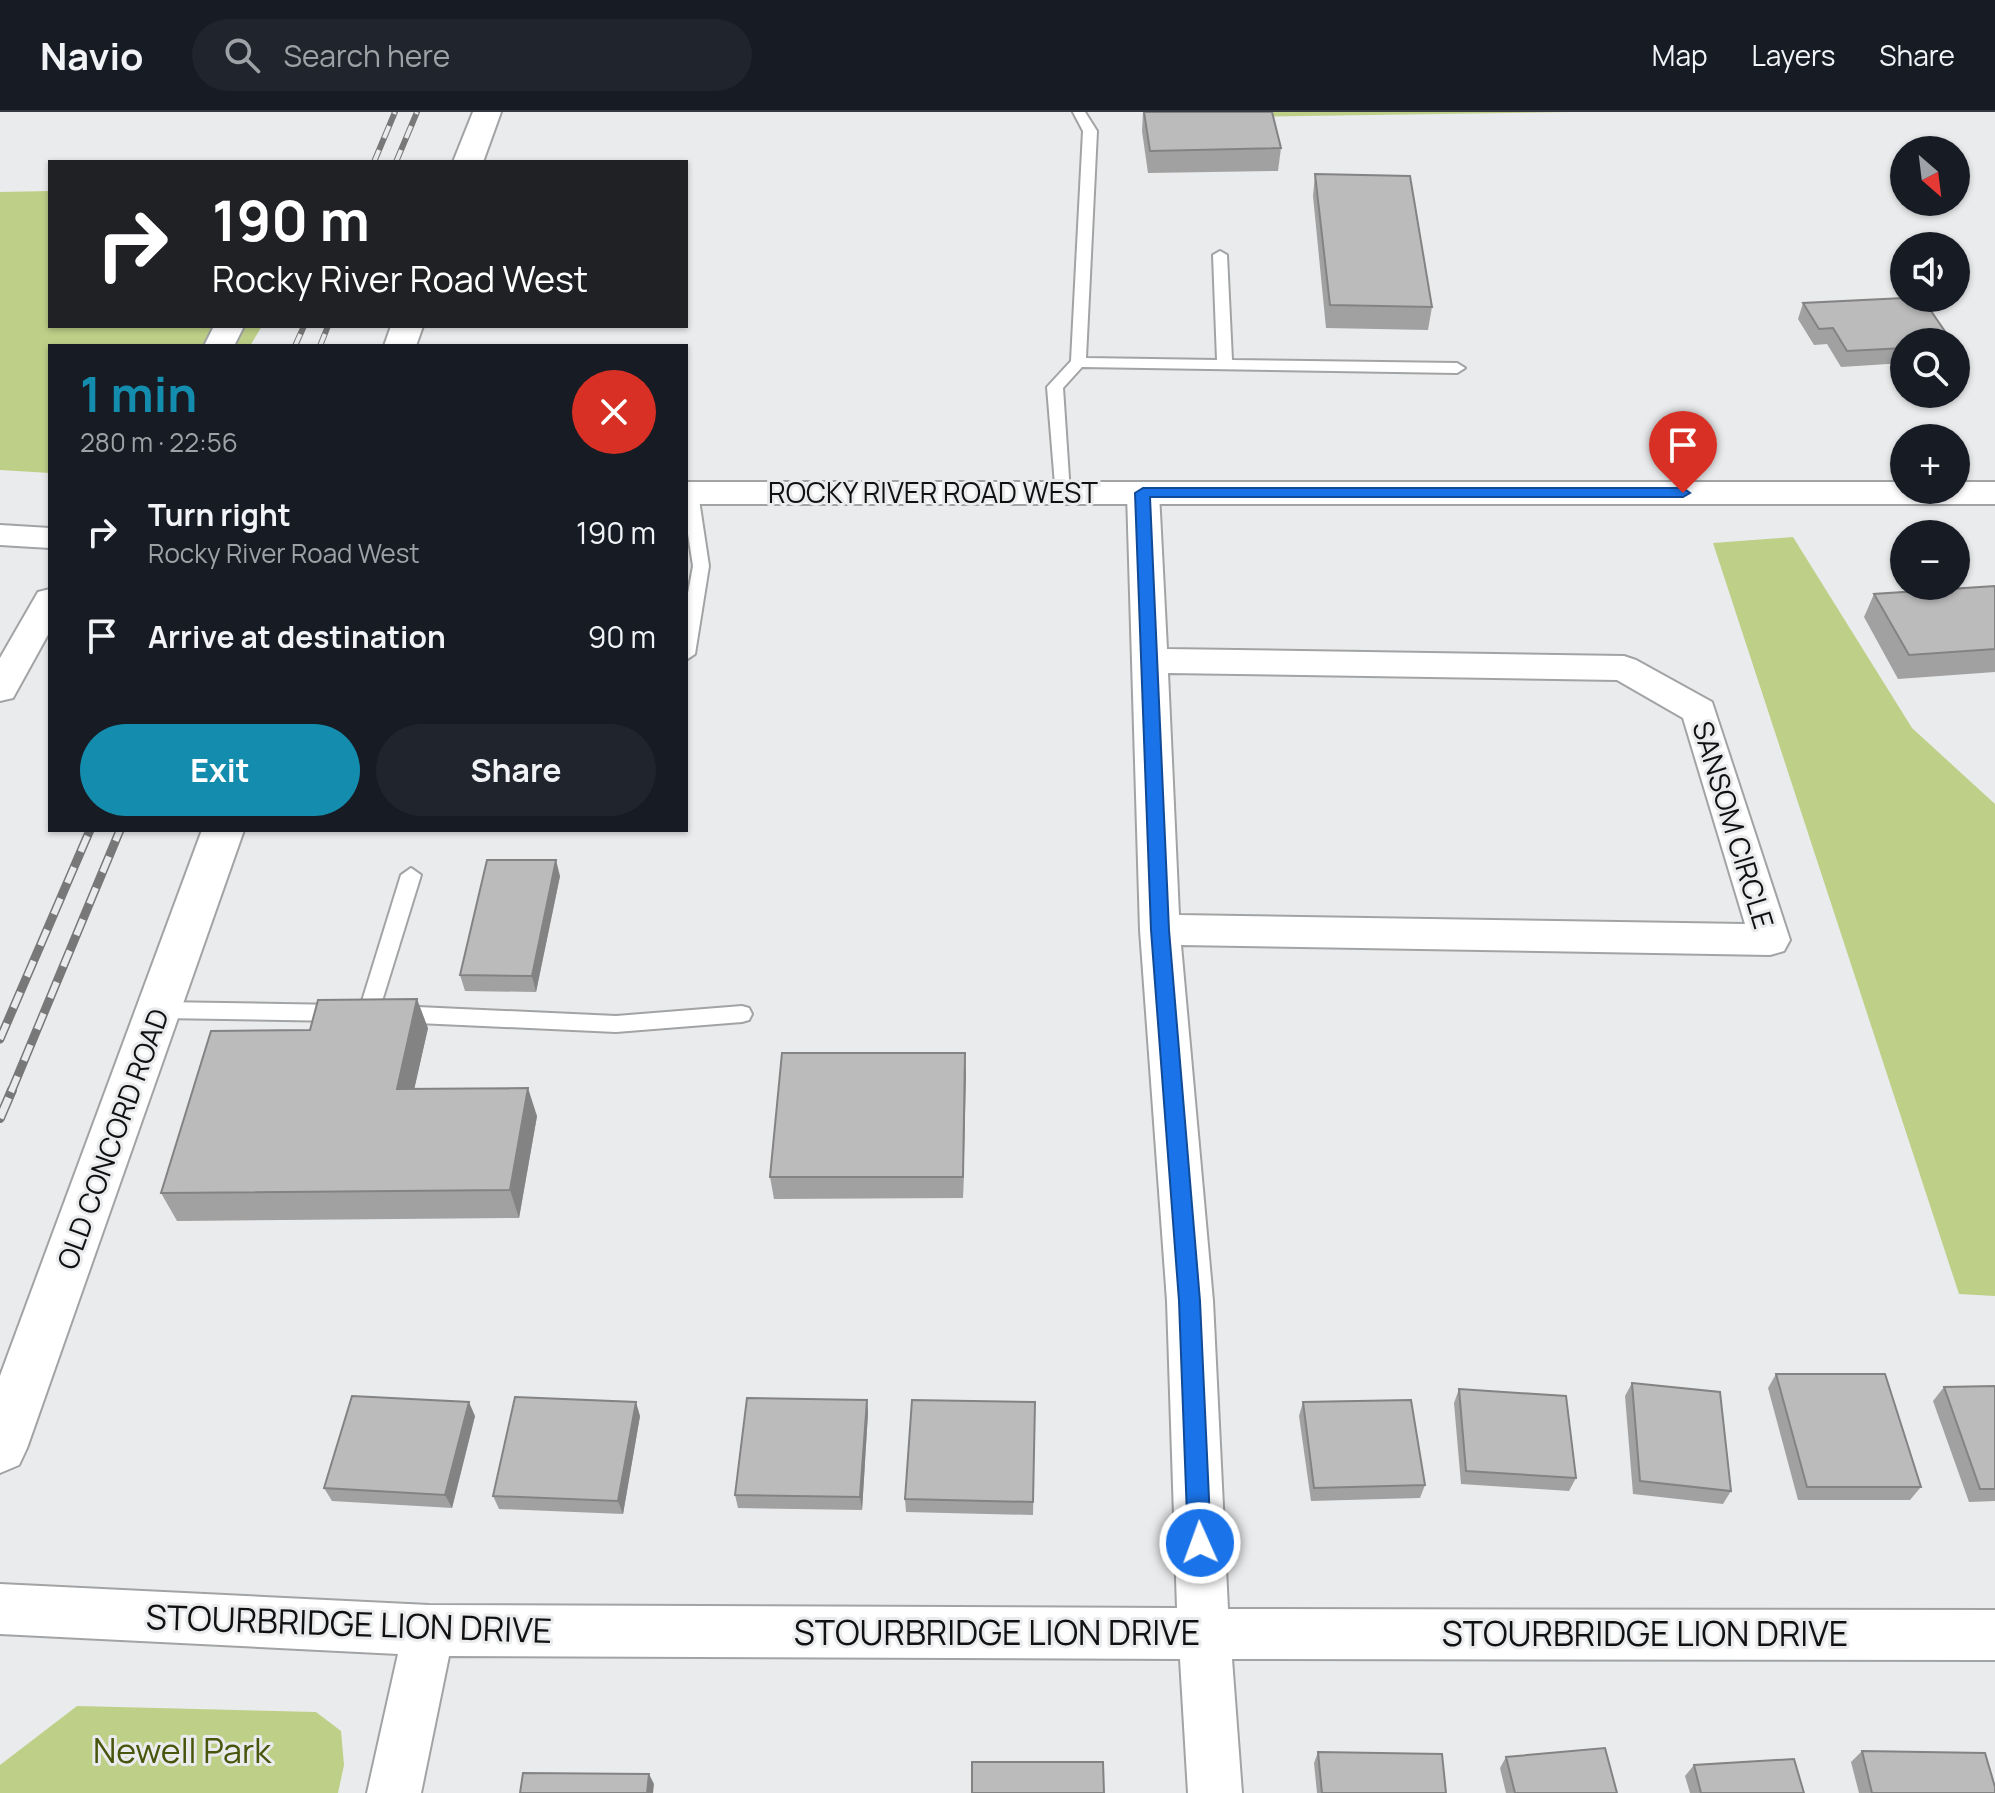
<!DOCTYPE html>
<meta charset="utf-8">
<style>
:root{--surface:#171b24;--page:#20242c;--text:#f1f3f6;--muted:#9ea1a6;--line:#363941;--accent:#148cae}
body{margin:0;font-family:Manrope,sans-serif;background:var(--page);color:var(--text);height:100vh;display:flex;flex-direction:column;font-size:30px;white-space:nowrap}
*{box-sizing:border-box;margin:0}
p{font-size:26px;color:var(--muted)}
.icon{flex:none;width:44px;height:44px;fill:none;stroke:currentColor;stroke-width:2;stroke-linecap:round;stroke-linejoin:round}
.map{position:relative;flex:1;overflow:hidden}
.drawer{position:absolute;left:48px;top:232px;width:640px;height:488px;display:flex;flex-direction:column;background:var(--surface);border-radius:0px;box-shadow:0 2px 6px #0004}
.drawer>*{flex:none}
.top-card{position:absolute;left:48px;top:48px;width:640px;height:168px;border-radius:0px;box-shadow:0 2px 6px #0004;background:#202124;color:#fff;overflow:hidden}
.needle{width:52px;rotate:152deg}
.controls{position:absolute;left:1890px;top:24px;display:grid;gap:16px}
.controls a{display:grid;place-items:center;width:80px;height:80px;border-radius:50%;background:var(--surface);box-shadow:0 2px 6px #0004;font-size:40px}
.pin{position:absolute;display:grid;place-items:center;width:68px;height:68px;color:#fff;margin:-82px -34px;border-radius:50% 50% 50% 0;rotate:-45deg;box-shadow:0 0 8px #0007}
.pin .icon{rotate:45deg}
.me{position:absolute;width:88px;margin:-44px;rotate:358deg;stroke-linejoin:round;filter:drop-shadow(0 0 6px #0008)}
.turn{display:flex;align-items:center;gap:28px;height:168px;padding:0 32px;font-size:36px}
.turn .icon{width:104px;height:104px;stroke-width:2.5}
.turn b{display:block;font-size:56px;line-height:68px}
.round{display:grid;place-items:center;flex:none;width:84px;height:84px;border-radius:42px;background:var(--page)}
.head{display:flex;align-items:center;justify-content:space-between;height:136px;padding:0 32px}
h1{font-size:48px;font-weight:700;line-height:60px;color:var(--accent)}
.cta{display:flex;gap:16px;margin-top:auto;padding:16px 32px}
.cta a{flex:1;height:92px;border-radius:48px;background:var(--accent);color:#fff;font-size:32px;font-weight:700;line-height:92px;text-align:center}
.cta a+a{background:var(--page);color:var(--text)}
ul{padding:0;list-style:none}
li{display:flex;align-items:center;gap:24px;height:104px;padding:0 32px}
li div{flex:1}
li b{display:block;font-size:30px}
li em{font-style:normal}
header{display:flex;align-items:center;gap:48px;box-sizing:border-box;height:112px;padding:0 40px;background:var(--surface);border-bottom:2px solid var(--line)}
header strong{font-size:38px}
nav{display:flex;gap:44px;margin-inline-start:auto;font-size:28px}
.search{width:560px;height:72px;background:var(--page);display:flex;align-items:center;gap:20px;box-sizing:border-box;padding:0 28px;border-radius:44px;color:var(--muted);font-size:30px}
.map>svg:first-child{display:block}
</style>
<header>
<strong>Navio</strong>
<div class="search"><svg class="icon" aria-label="search" viewBox="0 0 24 24"><circle cx="10" cy="10" r="6"/><path d="M15 15l6 6"/></svg>Search here</div>
<nav><a>Map</a><a>Layers</a><a>Share</a></nav>
</header>
<div class="map">
<svg width="1995" height="1681" viewBox="0 0 1995 1681">
<rect width="100%" height="100%" fill="#eaebec"/>
<g fill="#bed088">
<polygon points="1172,0 1571,0 1174,6"/>
<polygon points="50,79 50,214 262,214 250,234 50,234 50,361 0,358 0,80"/>
<polygon points="1793,425 1912,616 1995,692 1995,1184 1959,1182 1713,431"/>
<polygon points="77,1594 316,1600 341,1619 344,1653 338,1681 0,1681 0,1653"/>
</g>
<g fill="none" stroke-linecap="round" stroke-linejoin="round">
<defs>
<g id="service">
<polygon points="1073,0 1085,0 1097,19 1086,246 1217,248 1213,143 1220,139 1227,143 1232,248 1457,251 1465,256 1457,261 1082,255 1063,276 1070,381 1062,386 1056,385 1047,275 1071,249 1083,19"/>
<polygon points="690,376 698,381 709,454 695,542 686,548 686,492 693,454 686,409 686,377"/>
<polygon points="411,756 421,763 378,902 375,908 361,908 358,902 401,763"/>
<polygon points="160,890 340,893 347,895 350,901 347,907 340,909 160,906 153,904 150,898 153,892"/>
<polygon points="396,894 616,904 742,894 749,896 752,902 749,908 742,910 616,920 396,910 389,908 386,902 389,896"/>
</g>
<g id="minor">
<polygon points="214,214 244,214 234,234 204,234"/>
<path d="M1143,371L1154,374L1159,381L1167,537L1624,544L1636,548L1712,590L1790,828L1784,839L1770,843L1181,833L1213,1189L1228,1497L1995,1498V1548L1232,1547L1242,1681H1188L1180,1547L449,1544L421,1681H367L398,1542L0,1522V1472L429,1493L1177,1496L1167,1189L1140,818L1127,381L1132,374ZM1168,561L1617,568L1683,606L1745,812L1179,803Z"/>
<polygon points="0,413 50,416 50,436 0,433"/>
<polygon points="50,477 50,519 13,586 0,589 0,546 38,480"/>
</g>
<g id="tertiary">
<polygon points="473,0 501,0 483,50 453,50"/>
<polygon points="391,214 423,214 416,234 384,234"/>
<polygon points="686,370 1904,370 1904,378 1956,378 1956,370 1995,370 1995,392 686,392"/>
<polygon points="202,718 244,718 27,1336 19,1353 0,1361 0,1264"/>
</g>
</defs>
<use href="#service" stroke="#a2a3a4" stroke-width="4"/>
<use href="#minor" stroke="#a2a3a4" stroke-width="4"/>
<use href="#tertiary" stroke="#a2a3a4" stroke-width="4"/>
<use href="#service" fill="#fff" fill-rule="evenodd"/>
<use href="#minor" fill="#fff" fill-rule="evenodd"/>
<use href="#tertiary" fill="#fff" fill-rule="evenodd"/>
<defs>
<g id="rail-far2">
<polyline points="374,50 395,0"/>
<polyline points="396,50 417,0"/>
<polyline points="295,234 304,214"/>
<polyline points="320,234 328,214"/>
</g>
<g id="rail-far1">
<polyline points="0,927 90,718"/>
<polyline points="11,980 120,718"/>
</g>
<polyline id="rail" points="0,1006 12,978"/>
</defs>
<use href="#rail-far2" stroke="#787879" stroke-width="6"/>
<use href="#rail-far1" stroke="#787879" stroke-width="9"/>
<use href="#rail" stroke="#787879" stroke-width="10"/>
<use href="#rail-far2" stroke="#eaebec" stroke-width="4" stroke-dasharray="13" stroke-linecap="butt"/>
<use href="#rail-far1" stroke="#eaebec" stroke-width="6" stroke-dasharray="17" stroke-linecap="butt"/>
<use href="#rail" stroke="#eaebec" stroke-width="7" stroke-dasharray="22" stroke-linecap="butt"/>
</g>
<g fill="#a2a1a2">
<polygon points="1143,0 1272,0 1281,36 1278,59 1148,61 1142,19"/>
<polygon points="1315,62 1432,195 1428,218 1326,216 1313,84"/>
<polygon points="1803,191 1951,228 1950,230 1904,230 1904,251 1841,255 1827,232 1814,233 1798,207"/>
<polygon points="1995,474 1995,560 1898,567 1864,505 1874,482"/>
<polygon points="560,764 536,880 465,879 460,863"/>
<polygon points="428,916 414,977 537,1004 519,1106 177,1109 161,1081"/>
<polygon points="965,941 963,1086 774,1087 770,1065"/>
<polygon points="1776,1262 1921,1375 1910,1388 1798,1388 1768,1276"/>
<polygon points="1632,1271 1731,1379 1723,1392 1633,1382 1625,1284"/>
<polygon points="1995,1274 1995,1389 1969,1390 1933,1289 1944,1275"/>
<polygon points="1459,1277 1576,1366 1569,1379 1461,1372 1454,1291"/>
<polygon points="867,1288 868,1301 862,1398 738,1396 735,1383"/>
<polygon points="1035,1290 1033,1403 906,1400 905,1387"/>
<polygon points="1303,1290 1425,1373 1420,1386 1311,1389 1299,1304"/>
<polygon points="475,1304 452,1396 332,1389 324,1376"/>
<polygon points="640,1304 623,1402 499,1397 493,1384"/>
<polygon points="1862,1639 1995,1681 1859,1681 1851,1650"/>
<polygon points="1318,1640 1446,1681 1317,1681 1314,1651"/>
<polygon points="1506,1645 1617,1681 1506,1681 1500,1656"/>
<polygon points="1694,1653 1804,1681 1690,1681 1685,1664"/>
</g>
<g fill="#848384">
<polygon points="556,748 560,764 536,880 532,864"/>
<polygon points="417,887 428,916 408,1005 397,977"/>
<polygon points="965,941 966,963 963,1086 963,1065"/>
<polygon points="528,976 537,1004 519,1106 510,1078"/>
<polygon points="867,1288 868,1301 862,1398 860,1385"/>
<polygon points="469,1290 475,1304 452,1396 445,1383"/>
<polygon points="636,1290 640,1304 623,1402 618,1389"/>
<polygon points="649,1662 654,1672 653,1681 647,1681"/>
</g>
<g fill="#bcbbbc" stroke="#848384" stroke-width="2">
<polygon points="1144,0 1272,0 1281,36 1150,39"/>
<polygon points="1315,62 1410,64 1432,195 1330,193"/>
<polygon points="1904,186 1922,186 1951,228 1930,229 1931,230 1904,230 1904,236 1847,239 1833,216 1819,217 1803,191"/>
<polygon points="1995,474 1995,537 1909,543 1874,482"/>
<polygon points="487,748 556,748 532,864 460,863"/>
<polygon points="417,887 397,977 528,976 510,1078 161,1081 211,919 310,918 318,888"/>
<polygon points="782,941 965,941 963,1065 770,1065"/>
<polygon points="1776,1262 1885,1262 1921,1375 1807,1375"/>
<polygon points="1632,1271 1720,1280 1731,1379 1640,1369"/>
<polygon points="1995,1274 1995,1377 1980,1377 1944,1275"/>
<polygon points="1459,1277 1566,1284 1576,1366 1466,1359"/>
<polygon points="352,1284 469,1290 445,1383 324,1376"/>
<polygon points="515,1285 636,1290 618,1389 493,1384"/>
<polygon points="747,1286 867,1288 860,1385 735,1383"/>
<polygon points="912,1288 1035,1290 1033,1390 905,1387"/>
<polygon points="1411,1288 1425,1373 1314,1376 1303,1290"/>
<polygon points="1605,1636 1617,1681 1515,1681 1506,1645"/>
<polygon points="1862,1639 1985,1641 1995,1675 1995,1681 1872,1681"/>
<polygon points="1318,1640 1442,1642 1446,1681 1322,1681"/>
<polygon points="1794,1647 1804,1681 1701,1681 1694,1653"/>
<polygon points="972,1650 1103,1650 1104,1681 972,1681"/>
<polygon points="523,1661 649,1662 647,1681 520,1681"/>
</g>
<polygon fill="#1a73e8" stroke="#114b97" stroke-width="2" points="1143,376 1683,376 1690,381 1683,385 1150,385 1169,818 1200,1189 1211,1431 1208,1439 1200,1442 1192,1439 1188,1431 1179,1189 1151,818 1135,381"/>
<g text-anchor="middle" stroke-width="6" stroke-linejoin="round" paint-order="stroke">
<g font-size="28" fill="#111112" stroke="#eaebec">
<text x="933" y="391">ROCKY RIVER ROAD WEST</text>
<text transform="translate(1733 713) rotate(73)" y="10">SANSOM CIRCLE</text>
<text transform="translate(113 1027) rotate(-70)" y="10">OLD CONCORD ROAD</text>
</g>
<g font-size="34" fill="#111112" stroke="#eaebec">
<text transform="translate(349 1512) rotate(2)" y="12">STOURBRIDGE LION DRIVE</text>
<text x="997" y="1533">STOURBRIDGE LION DRIVE</text>
<text x="1645" y="1534">STOURBRIDGE LION DRIVE</text>
</g>
<g font-size="34" fill="#48550c" stroke="#eaebec">
<text x="182" y="1651">Newell Park</text>
</g>
</g>
</svg>
<div class="controls">
<a><svg class="needle" viewBox="-14 -14 28 28"><path d="M0-13l5 13h-10z" fill="#e53935"/><path d="M0 13l5-13h-10z" fill="#9ea1a6"/></svg></a>
<a><svg class="icon" aria-label="sound" viewBox="0 0 24 24"><path d="M4 9h4l5-4v14l-5-4H4zM17 9q2 3 0 6"/></svg></a>
<a><svg class="icon" aria-label="search" viewBox="0 0 24 24"><circle cx="10" cy="10" r="6"/><path d="M15 15l6 6"/></svg></a>
<a>+</a>
<a>−</a>
</div>
<div class="pin" style="left:1683px;top:381px;background:#d93025"><svg class="icon" aria-label="arrive" viewBox="0 0 24 24"><path d="M6 21V4h12l-3 4 3 4H6"/></svg></div>
<svg class="me" style="left:1200px;top:1431px" viewBox="-20 -20 40 40"><circle r="17" fill="#1a73e8" stroke="#fff" stroke-width="3"/><path d="M0-11L8 9 0 5-8 9z" fill="#fff"/></svg>
<div class="top-card">
<div class="turn"><svg class="icon" aria-label="right" viewBox="0 0 24 24"><path d="M7 20v-9h11M14 6l5 5-5 5"/></svg><div><b>190 m</b>Rocky River Road West</div></div>
</div>
<section class="drawer">
<div class="head"><div><h1>1 min</h1><p>280 m · 22:56</p></div><a class="round" style="background:#d93025;color:#fff"><svg class="icon" aria-label="close" viewBox="0 0 24 24"><path d="M6 6l12 12M18 6L6 18"/></svg></a></div>
<ul>
<li><svg class="icon" aria-label="right" viewBox="0 0 24 24"><path d="M7 20v-9h11M14 6l5 5-5 5"/></svg><div><b>Turn right</b><p>Rocky River Road West</p></div><em>190 m</em></li>
<li><svg class="icon" aria-label="arrive" viewBox="0 0 24 24"><path d="M6 21V4h12l-3 4 3 4H6"/></svg><div><b>Arrive at destination</b></div><em>90 m</em></li>
</ul>
<div class="cta"><a>Exit</a><a>Share</a></div>
</section>
</div>
